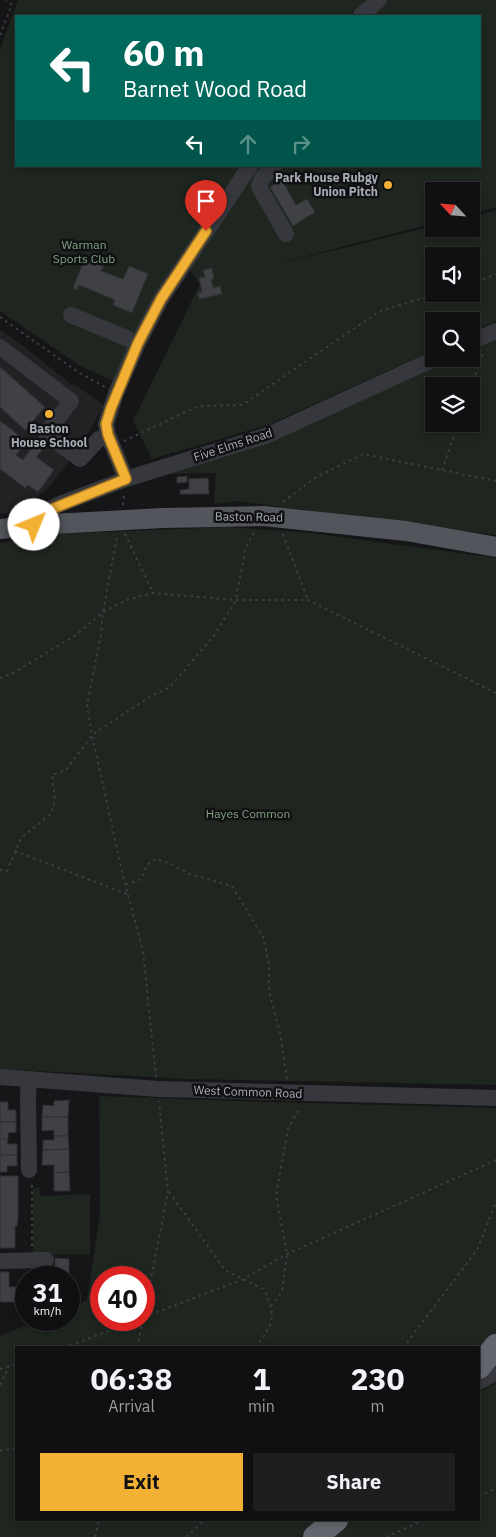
<!DOCTYPE html>
<style>
:root{--surface:#101012;--page:#1e1e20;--text:#f1f3f6;--muted:#9c9d9f;--line:#303032;--accent:#f2b134}
body{margin:0;font-family:"IBM Plex Sans",sans-serif;background:var(--page);color:var(--text);height:100vh;display:flex;flex-direction:column;font-size:19px;white-space:nowrap}
*{box-sizing:border-box;margin:0}
p{font-size:16px;color:var(--muted)}
.icon{flex:none;width:28px;height:28px;fill:none;stroke:currentColor;stroke-width:2;stroke-linecap:round;stroke-linejoin:round}
.map{position:relative;flex:1;overflow:hidden}
.sheet{position:absolute;left:15px;top:1346px;width:465px;height:175px;display:flex;flex-direction:column;background:var(--surface);border-radius:0px;box-shadow:0 2px 8px #0003,0 0 0 1px var(--line)}
.sheet>*{flex:none}
.top-card{position:absolute;left:15px;top:15px;width:466px;height:152px;border-radius:0px;box-shadow:0 2px 8px #0003,0 0 0 1px var(--line);background:#00695c;color:#fff;overflow:hidden}
.needle{width:32px;rotate:296deg}
.tools{position:absolute;left:425px;top:182px;display:grid;gap:10px}
.tools a{display:grid;place-items:center;width:55px;height:55px;border-radius:0px;background:var(--surface);box-shadow:0 2px 8px #0003,0 0 0 1px var(--line);font-size:25px}
.speed{position:absolute;left:15px;top:1266px;display:flex;gap:10px;font-size:25px;font-weight:700;text-align:center}
.speed>*{display:grid;place-content:center;width:65px;height:65px;border-radius:50%;background:var(--surface);box-shadow:0 2px 8px #0003,0 0 0 1px var(--line);line-height:1}
.speed small{font-size:12px;font-weight:400}
.speed .limit{border:8px solid #d22;background:#fff;color:#111}
.pin{position:absolute;display:grid;place-items:center;width:42px;height:42px;color:#fff;margin:-51px -21px;border-radius:50% 50% 50% 0;rotate:-45deg;box-shadow:0 0 5px #0007}
.pin .icon{rotate:45deg}
.me{position:absolute;width:55px;margin:-28px;rotate:45deg;stroke-linejoin:round;filter:drop-shadow(0 0 4px #0008)}
.turn{display:flex;align-items:center;gap:18px;height:105px;padding:0 25px;font-size:22px}
.turn .icon{width:65px;height:65px;stroke-width:2.5}
.turn b{display:block;font-size:35px;line-height:42px}
.lanes{display:flex;align-items:center;height:48px;padding:0 25px;background:#0003;justify-content:center;gap:25px;direction:ltr}
.lanes .off{opacity:.35}
.eta{display:flex;justify-content:space-evenly;align-items:center;height:85px;text-align:center}
.eta b{font-size:30px;font-weight:700;line-height:35px}
.button{display:flex;gap:10px;margin-top:auto;padding:10px 25px}
.button a{flex:1;height:58px;border-radius:0px;background:var(--accent);color:#111;font-size:20px;font-weight:700;line-height:58px;text-align:center}
.button a+a{background:var(--page);color:var(--text)}
.map>svg:first-child{display:block}
</style>
<div class="map">
<svg width="496" height="1537" viewBox="0 0 496 1537">
<rect width="100%" height="100%" fill="#161618"/>
<polygon fill="#222225" points="0,330 26,348 73,386 75,385 104,405 80,447 50,486 31,503 8,513 0,514"/>
<g fill="#1e261f" fill-rule="evenodd">
<polygon points="18,0 367,0 347,16 16,16 16,166 241,166 119,383 82,367 0,311 0,50"/>
<path d="M388,0H496V207L471,214V191H434V223L269,266L434,226V229H471V217L496,210V321L471,333V321H434V350L268,425L152,459L133,421L200,284L188,268L257,166H480V16H369ZM434,256H471V294H434Z"/>
<path d="M496,338V535L237,501L214,504L216,473L162,474L289,433L451,359H471V349ZM434,386H471V424H434Z"/>
<polygon points="228,527 311,533 496,558 496,1085 187,1079 0,1069 0,543 55,534"/>
<path d="M99,1096L234,1101L496,1108V1333L479,1353V1348H16V1520H321L300,1537H0V1336L39,1320H69V1308L87,1300L100,1214ZM101,1278H144V1320H101Z"/>
<polygon points="39,1187 40,1196 90,1194 90,1254 33,1255 33,1189"/>
<polygon points="496,1382 496,1537 329,1537 351,1520 479,1520 479,1393"/>
</g>
<g fill="#404145" stroke="#303034">
<polygon points="282,180 296,205 307,199 315,212 293,226 270,187"/>
<polygon points="85,258 104,266 101,271 123,279 129,266 148,274 132,313 113,305 115,300 79,285 77,290 73,288"/>
<polygon points="212,268 214,279 211,279 213,288 220,286 222,294 199,299 198,293 202,292 199,278 205,277 203,270"/>
<polygon points="0,367 45,407 25,430 0,407"/>
<polygon points="0,421 27,441 16,455 23,460 34,444 42,450 36,457 54,470 38,492 28,485 25,488 0,469"/>
<polygon points="187,476 187,482 177,483 177,477"/>
<polygon points="208,478 209,494 180,494 180,490 189,489 189,479"/>
<polygon points="69,1100 68,1117 42,1117 43,1105 54,1106 54,1101"/>
<polygon points="0,1102 8,1102 8,1110 16,1110 16,1122 0,1122"/>
<polygon points="42,1117 68,1117 68,1136 54,1136 54,1130 42,1131"/>
<polygon points="0,1122 16,1122 16,1132 8,1133 8,1139 0,1139"/>
<polygon points="54,1136 68,1136 69,1149 43,1150 43,1140 54,1140"/>
<polygon points="0,1139 8,1139 7,1144 17,1144 17,1155 0,1155"/>
<polygon points="69,1149 69,1172 54,1173 54,1165 42,1165 43,1150"/>
<polygon points="0,1155 17,1155 17,1166 7,1166 7,1172 0,1172"/>
<polygon points="69,1172 70,1191 54,1191 54,1173"/>
<polygon points="0,1176 18,1176 18,1217 17,1226 15,1226 15,1248 0,1248"/>
<polygon points="55,1258 69,1259 69,1278 48,1278 49,1273 55,1273"/>
<polygon points="42,1271 42,1278 29,1278 29,1272"/>
<polygon points="0,1272 9,1272 9,1287 16,1287 16,1302 0,1302"/>
</g>
<g fill="none" stroke-linecap="round" stroke-linejoin="round">
<g stroke="#3d3f44" stroke-width="2" stroke-dasharray="2.5 4" stroke-linecap="butt">
<polyline points="0,35 12,5 6,0"/>
<polyline points="471,284 496,274"/>
<polyline points="0,317 78,372 105,387"/>
<polyline points="471,387 484,351"/>
<polyline points="124,441 199,406 242,405 380,311 437,294"/>
<polyline points="442,470 458,424"/>
<polyline points="283,502 315,478 363,454 496,481"/>
<polyline points="123,505 124,495"/>
<polyline points="125,534 153,593"/>
<polyline points="283,534 308,600"/>
<polyline points="0,678 13,673 76,635 103,612 127,600 153,593 235,600 308,600 496,693"/>
<polyline points="15,851 127,894"/>
<polyline points="0,870 7,871 21,838 51,814 55,801 52,775 66,770 92,735 87,705 101,634 103,612 117,537"/>
<polyline points="126,885 141,879 147,865 155,859 169,863 190,874 232,886 263,937 266,950 269,964 269,992 280,1033 287,1079"/>
<polyline points="156,1077 143,952 123,876 92,735 151,696 170,687 213,637 235,602 246,547 254,532"/>
<path d="M169,1192L225,1270L265,1290C276,1319 274,1323 255,1348"/>
<polyline points="32,1246 32,1183"/>
<polyline points="271,1306 282,1291 287,1254 276,1195 288,1129 300,1107"/>
<polyline points="144,1314 168,1192 159,1101"/>
<polyline points="144,1317 244,1279 287,1254 496,1160"/>
<polyline points="64,1348 137,1320"/>
<polyline points="137,1348 143,1320"/>
<polyline points="403,1348 477,1250 496,1202"/>
<polyline points="0,1369 16,1364"/>
<polyline points="0,1385 9,1366"/>
<polyline points="0,1451 16,1448"/>
<polyline points="479,1496 496,1488"/>
<polyline points="95,1537 99,1520"/>
<polyline points="186,1537 205,1520"/>
<polyline points="386,1537 424,1520"/>
</g>
<g stroke="#37383d" stroke-width="16">
<polyline points="360,16 379,0"/>
<polyline points="274,166 262,178 259,187 286,234"/>
<polyline points="71,315 138,343"/>
<polyline points="471,342 496,331"/>
<polyline points="0,347 71,401 46,434 80,459 99,439 108,435"/>
<polyline points="126,479 108,435 106,424 116,393 138,343 161,299 250,166"/>
<polyline points="34,525 37,515 60,504 126,479 268,435 434,359"/>
<polyline points="0,1077 158,1089 496,1098"/>
<polyline points="29,1079 28,1098 29,1170"/>
<polyline points="0,1261 46,1260"/>
<polyline points="479,1382 496,1372"/>
</g>
<polyline stroke="#53555c" stroke-width="20" points="0,529 34,525 163,518 264,516 406,531 496,547"/>
<g stroke="#63666e" stroke-width="24">
<polyline points="479,1367 496,1346"/>
<polyline points="315,1537 336,1520"/>
</g>
</g>
<g fill="none" stroke-linecap="round" stroke-linejoin="round">
<defs>
<polyline id="route" points="34,525 37,515 126,479 108,435 106,424 111,408 138,343 161,299 206,231"/>
</defs>
<use href="#route" stroke="#9d7322" stroke-width="12"/>
<use href="#route" stroke="#f2b134" stroke-width="9"/>
</g>
<g fill="#f2b134" stroke="#111113" stroke-width="2">
<circle cx="388" cy="185" r="5"/>
<circle cx="49" cy="414" r="5"/>
</g>
<g text-anchor="middle" stroke-width="5" stroke-linejoin="round" paint-order="stroke">
<g font-size="12" font-weight="bold" fill="#a8adb8" stroke="#111113" text-anchor="end">
<text x="378" y="182">Park House Rubgy<tspan x="378" dy="14">Union Pitch</tspan></text>
<text x="49" y="433" text-anchor="middle">Baston<tspan x="49" dy="14">House School</tspan></text>
</g>
<g font-size="12" fill="#7fa381" stroke="#111113">
<text x="84" y="249">Warman<tspan x="84" dy="14">Sports Club</tspan></text>
<text x="248" y="818">Hayes Common</text>
</g>
<g font-size="12" fill="#a8adb8" stroke="#111113">
<text transform="translate(233 445) rotate(-18)" y="4">Five Elms Road</text>
<text transform="translate(249 517) rotate(1)" y="4">Baston Road</text>
<text transform="translate(248 1092) rotate(2)" y="4">West Common Road</text>
</g>
</g>
</svg>
<div class="tools">
<a><svg class="needle" viewBox="-14 -14 28 28"><path d="M0-13l5 13h-10z" fill="#e53935"/><path d="M0 13l5-13h-10z" fill="#9c9d9f"/></svg></a>
<a><svg class="icon" aria-label="sound" viewBox="0 0 24 24"><path d="M4 9h4l5-4v14l-5-4H4zM17 9q2 3 0 6"/></svg></a>
<a><svg class="icon" aria-label="search" viewBox="0 0 24 24"><circle cx="10" cy="10" r="6"/><path d="M15 15l6 6"/></svg></a>
<a><svg class="icon" aria-label="layers" viewBox="0 0 24 24"><path d="M12 4l9 5-9 5-9-5zM3 14l9 5 9-5"/></svg></a>
</div>
<div class="speed"><div>31<small>km/h</small></div><div class="limit">40</div></div>
<div class="pin" style="left:206px;top:231px;background:#d93025"><svg class="icon" aria-label="arrive" viewBox="0 0 24 24"><path d="M6 21V4h12l-3 4 3 4H6"/></svg></div>
<svg class="me" style="left:34px;top:525px" viewBox="-20 -20 40 40"><circle r="19" fill="#fff"/><path d="M0-13L10 11 0 6-10 11z" fill="#f2b134"/></svg>
<div class="top-card">
<div class="turn"><svg class="icon" aria-label="left" viewBox="0 0 24 24"><path d="M17 20v-9H6M10 6l-5 5 5 5"/></svg><div><b>60 m</b>Barnet Wood Road</div></div>
<div class="lanes"><svg class="icon" aria-label="left" viewBox="0 0 24 24"><path d="M17 20v-9H6M10 6l-5 5 5 5"/></svg><svg class="icon off" aria-label="ahead" viewBox="0 0 24 24"><path d="M12 20V5M6 11l6-6 6 6"/></svg><svg class="icon off" aria-label="right" viewBox="0 0 24 24"><path d="M7 20v-9h11M14 6l5 5-5 5"/></svg></div>
</div>
<section class="sheet">
<div class="eta">
<div><b>06:38</b><p>Arrival</p></div>
<div><b>1</b><p>min</p></div>
<div><b>230</b><p>m</p></div>
</div>
<div class="button"><a>Exit</a><a>Share</a></div>
</section>
</div>
